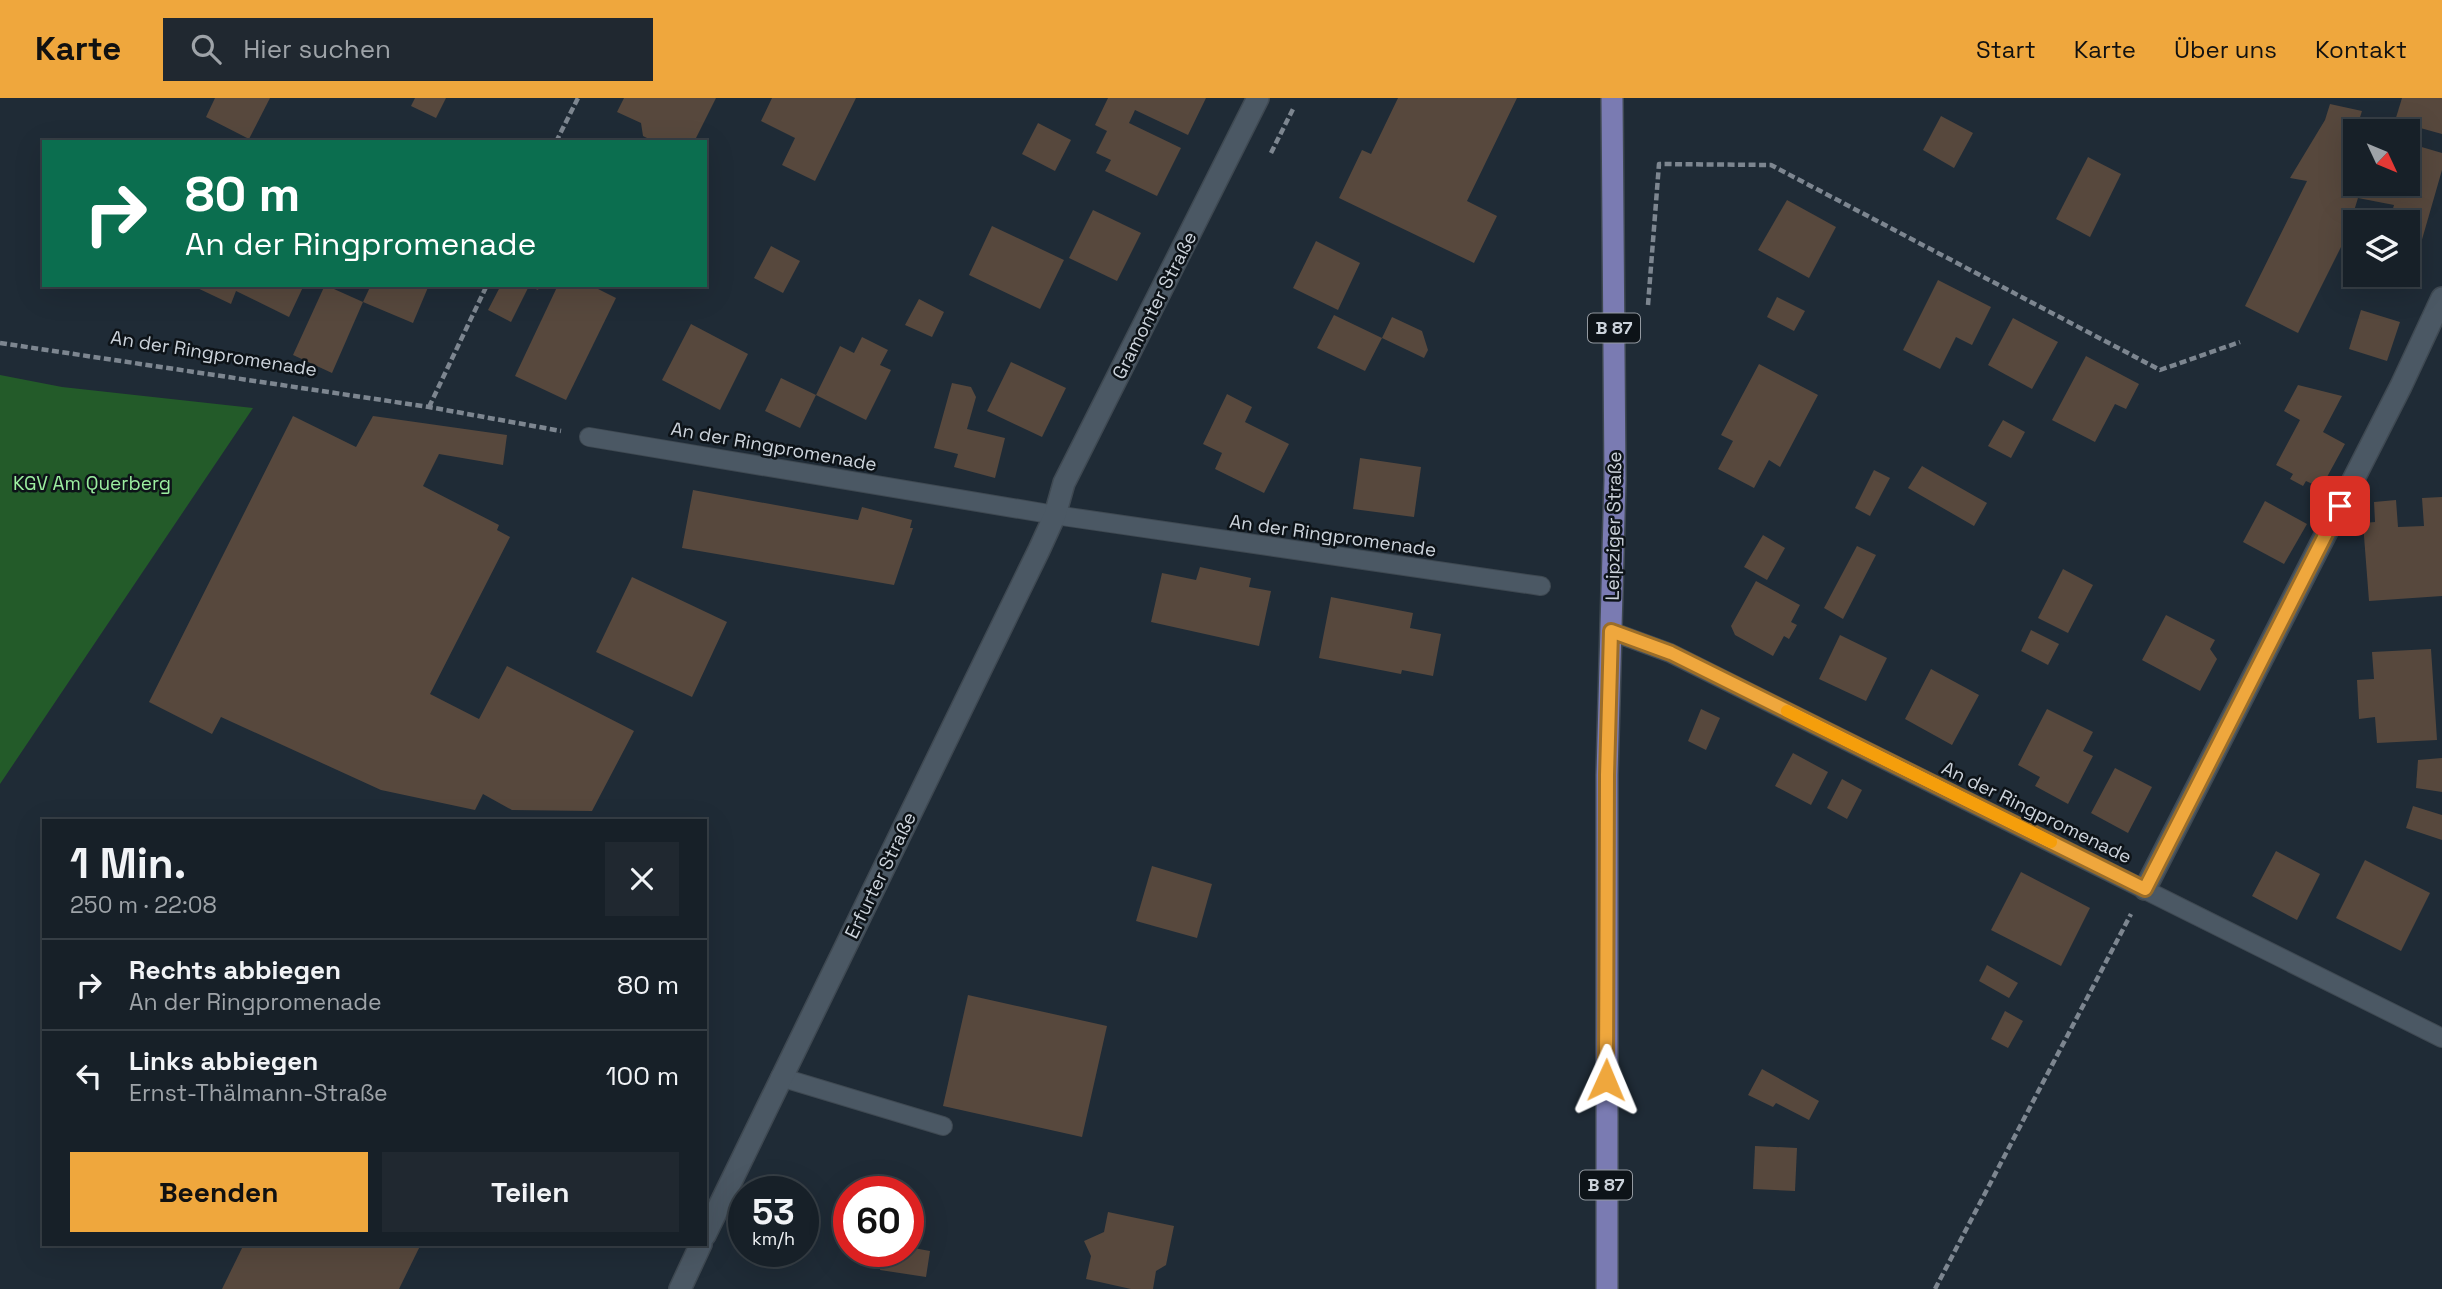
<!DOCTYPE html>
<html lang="de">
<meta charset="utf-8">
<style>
:root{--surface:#172028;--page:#202830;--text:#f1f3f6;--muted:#9ea3a8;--line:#363e45;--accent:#efa73d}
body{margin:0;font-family:"Space Grotesk",sans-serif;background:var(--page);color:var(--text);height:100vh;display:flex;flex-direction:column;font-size:26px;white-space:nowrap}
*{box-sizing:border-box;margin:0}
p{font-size:23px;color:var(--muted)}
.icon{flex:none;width:38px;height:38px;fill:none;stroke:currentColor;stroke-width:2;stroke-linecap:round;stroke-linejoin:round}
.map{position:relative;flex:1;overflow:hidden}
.sheet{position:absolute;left:42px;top:721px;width:665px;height:427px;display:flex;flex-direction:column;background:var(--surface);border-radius:0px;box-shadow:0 7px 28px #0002,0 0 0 2px var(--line)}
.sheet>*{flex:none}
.guide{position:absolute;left:42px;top:42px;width:665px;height:147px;border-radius:0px;box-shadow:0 7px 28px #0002,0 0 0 2px var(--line);background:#0b6e4f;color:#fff;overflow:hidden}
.needle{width:46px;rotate:134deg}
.controls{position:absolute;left:2343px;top:21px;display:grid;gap:14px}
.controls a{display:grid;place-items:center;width:77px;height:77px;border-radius:0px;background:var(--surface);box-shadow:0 7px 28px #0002,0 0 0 2px var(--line);font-size:35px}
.speed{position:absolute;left:728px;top:1078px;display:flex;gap:14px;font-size:35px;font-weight:700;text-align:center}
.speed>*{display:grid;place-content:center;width:91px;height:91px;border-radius:50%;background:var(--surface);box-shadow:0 7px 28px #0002,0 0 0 2px var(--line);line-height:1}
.speed small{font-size:18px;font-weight:400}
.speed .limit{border:10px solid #d22;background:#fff;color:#111}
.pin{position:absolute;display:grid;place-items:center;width:60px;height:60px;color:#fff;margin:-30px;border-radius:14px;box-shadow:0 4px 10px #0006}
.me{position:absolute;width:77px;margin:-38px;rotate:1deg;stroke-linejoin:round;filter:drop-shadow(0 0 5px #0008)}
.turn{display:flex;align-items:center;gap:24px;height:147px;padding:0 28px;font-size:32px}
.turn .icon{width:91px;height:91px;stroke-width:2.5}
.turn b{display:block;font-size:49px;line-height:60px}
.round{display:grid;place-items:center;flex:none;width:74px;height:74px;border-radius:0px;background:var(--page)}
.summary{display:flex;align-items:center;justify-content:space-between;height:119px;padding:0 28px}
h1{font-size:42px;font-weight:800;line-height:52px}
.primary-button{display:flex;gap:14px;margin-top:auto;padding:14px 28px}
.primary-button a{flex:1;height:80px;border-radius:0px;background:var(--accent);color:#111;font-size:28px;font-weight:800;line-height:80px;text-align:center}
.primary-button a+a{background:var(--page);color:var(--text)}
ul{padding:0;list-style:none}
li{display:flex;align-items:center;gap:21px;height:91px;padding:0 28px;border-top:2px solid var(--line)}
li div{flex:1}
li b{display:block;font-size:26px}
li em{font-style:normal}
header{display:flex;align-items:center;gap:42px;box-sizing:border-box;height:98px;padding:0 35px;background:var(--accent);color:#111}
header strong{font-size:33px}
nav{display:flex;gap:38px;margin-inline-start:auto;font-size:24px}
.search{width:490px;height:63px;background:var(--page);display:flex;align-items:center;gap:18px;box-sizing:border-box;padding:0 24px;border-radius:0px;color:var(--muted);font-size:26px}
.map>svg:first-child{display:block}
</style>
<header>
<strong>Karte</strong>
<div class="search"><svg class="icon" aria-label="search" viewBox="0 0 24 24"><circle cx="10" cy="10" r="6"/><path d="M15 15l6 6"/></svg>Hier suchen</div>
<nav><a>Start</a><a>Karte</a><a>Über uns</a><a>Kontakt</a></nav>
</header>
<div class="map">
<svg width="2442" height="1191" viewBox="0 0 2442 1191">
<rect width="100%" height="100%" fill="#1f2b36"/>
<polygon fill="#235b29" points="0,277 62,289 253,310 0,686"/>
<g fill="#57483d">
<polygon points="215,0 270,0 249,41 206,19"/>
<polygon points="415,0 446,0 436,20 411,8"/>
<polygon points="624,0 716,0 694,44 675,44 667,40 655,44 643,38 641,25 617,14"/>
<polygon points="772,0 856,0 815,83 782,67 795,40 761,23"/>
<polygon points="1108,0 1206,0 1188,37 1135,12 1129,25 1181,50 1157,98 1105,73 1111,62 1096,55 1107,33 1095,27"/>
<polygon points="1398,0 1517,0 1467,103 1497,118 1474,165 1339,100 1362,52 1371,56"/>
<polygon points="2402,0 2442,0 2442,36 2395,23"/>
<polygon points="2330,6 2362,13 2344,70 2356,73 2356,86 2408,86 2408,45 2442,55 2442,72 2419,152 2408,149 2408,124 2389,124 2394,107 2358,100 2354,113 2358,115 2298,235 2245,208 2307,83 2290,80 2325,22"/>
<polygon points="1941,18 1973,35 1954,70 1923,52"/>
<polygon points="1038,25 1071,42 1055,73 1022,56"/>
<polygon points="2088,59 2121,76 2090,139 2056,121"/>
<polygon points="1787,102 1836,129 1809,180 1758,152"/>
<polygon points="1093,112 1141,135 1117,183 1069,160"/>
<polygon points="992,128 1064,162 1040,211 969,177"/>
<polygon points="1316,143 1360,165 1338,212 1293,190"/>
<polygon points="771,148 800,163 783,195 754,180"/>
<polygon points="1938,182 1991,209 1972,247 1956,239 1940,271 1903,252"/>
<polygon points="191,187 304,187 289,219 236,193 231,206"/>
<polygon points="325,187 363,204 332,275 293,257"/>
<polygon points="371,187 429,187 413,225 363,204"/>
<polygon points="501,187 540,187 538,192 529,188 511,224 488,212"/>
<polygon points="558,187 590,187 616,200 566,302 515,278"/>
<polygon points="1777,199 1805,213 1794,233 1767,219"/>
<polygon points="919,201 944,214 932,239 905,227"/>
<polygon points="2361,212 2400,224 2387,263 2349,251"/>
<polygon points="1334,217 1382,240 1392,219 1422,233 1428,252 1424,260 1382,240 1365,273 1317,250"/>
<polygon points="2013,220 2058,244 2032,291 1988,267"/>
<polygon points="691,226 748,256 720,312 662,282"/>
<polygon points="862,239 888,252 880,267 891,272 866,322 816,297 840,248 854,255"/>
<polygon points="2086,258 2139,286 2126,311 2115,306 2095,344 2052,322"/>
<polygon points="1011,264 1066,290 1042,339 987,313"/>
<polygon points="1759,266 1818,297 1780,369 1769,362 1754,390 1718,371 1733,343 1721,337"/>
<polygon points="781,280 816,297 800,330 765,313"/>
<polygon points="952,285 971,289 976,299 967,331 1005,340 995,380 954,369 958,356 934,350"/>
<polygon points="2298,287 2342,298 2323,334 2345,346 2321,390 2306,383 2303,388 2290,381 2293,376 2276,367 2300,322 2284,313"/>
<polygon points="1227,296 1252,309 1245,324 1289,346 1264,395 1215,371 1222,355 1203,346"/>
<polygon points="293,318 356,349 373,318 507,337 503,367 439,356 423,388 499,427 497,432 510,439 430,596 479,621 507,568 634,633 592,713 512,712 483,696 475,712 381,692 221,619 212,636 149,604"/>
<polygon points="2003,322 2025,334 2011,360 1988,348"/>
<polygon points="1360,360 1421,369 1414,419 1353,411"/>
<polygon points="1922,368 1987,405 1974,428 1908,390"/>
<polygon points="1874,372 1890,380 1870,418 1855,410"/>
<polygon points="693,392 858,422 862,409 912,422 910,430 913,430 894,487 682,450"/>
<polygon points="2442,399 2442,498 2369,503 2363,425 2375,424 2374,404 2396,402 2398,429 2424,428 2422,400"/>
<polygon points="2265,403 2307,426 2284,466 2243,444"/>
<polygon points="1763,437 1785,450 1767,482 1744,469"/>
<polygon points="1857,448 1876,457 1843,521 1824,510"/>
<polygon points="1200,469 1251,480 1249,489 1271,493 1259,548 1151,524 1162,475 1196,482"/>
<polygon points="2063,471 2093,487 2068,535 2038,520"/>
<polygon points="632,479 727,524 692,599 596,554"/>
<polygon points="1756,483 1800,507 1791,524 1797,527 1789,541 1784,538 1773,558 1735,537 1731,528"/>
<polygon points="1331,499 1413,515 1410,530 1441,536 1433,578 1402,572 1401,576 1319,560"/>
<polygon points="2166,517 2215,542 2210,551 2217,561 2200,593 2142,562"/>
<polygon points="2031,532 2059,546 2048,567 2021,553"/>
<polygon points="1840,537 1887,560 1866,603 1819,581"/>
<polygon points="2431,551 2437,642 2377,645 2375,619 2359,621 2357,582 2374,581 2372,554"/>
<polygon points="1931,571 1979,597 1952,647 1905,621"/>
<polygon points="1701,611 1720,620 1706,652 1688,643"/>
<polygon points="2047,611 2093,634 2083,653 2093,658 2068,706 2035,688 2040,679 2018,667"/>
<polygon points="1793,655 1828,674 1811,707 1775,688"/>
<polygon points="2442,660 2442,694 2416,690 2418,662"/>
<polygon points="2115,670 2152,689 2128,735 2091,715"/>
<polygon points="1842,681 1862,692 1847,721 1827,710"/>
<polygon points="2413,708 2442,717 2442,742 2406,730"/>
<polygon points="2276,753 2320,776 2297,822 2252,798"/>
<polygon points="2365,762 2430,795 2401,853 2336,820"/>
<polygon points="1152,768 1212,786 1197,840 1136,823"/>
<polygon points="2021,774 2090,810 2061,868 1991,832"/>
<polygon points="1987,867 2018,885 2009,900 1979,883"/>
<polygon points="968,897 1107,928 1082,1039 943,1008"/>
<polygon points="2005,913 2023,923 2008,950 1991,941"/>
<polygon points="1762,971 1819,1003 1809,1022 1776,1005 1773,1009 1748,997"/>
<polygon points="1755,1048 1797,1050 1795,1093 1753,1091"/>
<polygon points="1108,1114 1174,1128 1166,1167 1156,1173 1153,1191 1131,1191 1086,1181 1091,1158 1084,1143 1104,1134"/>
<polygon points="244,1146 421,1146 399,1191 222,1191"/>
<polygon points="908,1149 930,1153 926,1179 880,1172 883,1153 908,1153"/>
</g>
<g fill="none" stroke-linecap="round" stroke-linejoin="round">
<defs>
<g id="lane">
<polyline points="589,339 1055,417 1541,488"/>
<polyline points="1610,533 1670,555 2442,940"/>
<polyline points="780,979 943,1028"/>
</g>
<polyline id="street" points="2145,791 2401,288 2442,200"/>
<g id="secondary">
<polyline points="705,1137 1039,452 1055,417 1064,385 1258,0"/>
<polyline points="680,1191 701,1146"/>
</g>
<polyline id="primary" points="1607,1191 1607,677 1615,382 1612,0"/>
</defs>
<use href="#lane" stroke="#3f4952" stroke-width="20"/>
<use href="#street" stroke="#3f4952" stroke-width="24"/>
<use href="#secondary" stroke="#3f4952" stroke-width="24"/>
<use href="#primary" stroke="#3f4952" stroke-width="24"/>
<g stroke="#7d8690" stroke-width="4.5" stroke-dasharray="7 3.5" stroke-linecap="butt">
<polyline points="556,44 578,0"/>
<polyline points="1271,55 1294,9"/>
<polyline points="1648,207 1659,66 1771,67 2160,272 2240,244"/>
<polyline points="0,245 429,309 561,333"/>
<polyline points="429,309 487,187"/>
<polyline points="1935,1191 2131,816"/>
</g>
<use href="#lane" stroke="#4b5864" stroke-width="18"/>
<use href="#street" stroke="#4b5864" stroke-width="21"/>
<use href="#secondary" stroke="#4b5864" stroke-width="21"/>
<use href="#primary" stroke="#7a7bb2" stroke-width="21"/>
</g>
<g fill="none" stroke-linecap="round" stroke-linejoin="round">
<defs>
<polyline id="route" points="1606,982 1607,677 1611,533 1671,555 2145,791 2340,408"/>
</defs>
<use href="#route" stroke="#9b6d28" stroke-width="18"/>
<use href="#route" stroke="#efa73d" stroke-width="12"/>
<polyline stroke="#f59e0b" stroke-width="12" points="1787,613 2051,744"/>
</g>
<g text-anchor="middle" stroke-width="5" stroke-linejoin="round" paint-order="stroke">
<g fill="#0d1318" stroke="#9399a0" stroke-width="2">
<rect x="1588" y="215.5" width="52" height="29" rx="5"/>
<rect x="1580" y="1072.5" width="52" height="29" rx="5"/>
</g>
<g font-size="18" font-weight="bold" fill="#ccd3db">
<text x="1614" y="236">B 87</text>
<text x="1606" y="1093">B 87</text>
</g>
<g font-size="19" fill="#ccd3db" stroke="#0d1318">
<text transform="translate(1154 207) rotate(-63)" y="7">Gramonter Straße</text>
<text transform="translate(214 255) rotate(9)" y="7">An der Ringpromenade</text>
<text transform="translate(774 348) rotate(10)" y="7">An der Ringpromenade</text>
<text transform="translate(1613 428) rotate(-89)" y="7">Leipziger Straße</text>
<text transform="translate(1333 437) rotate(8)" y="7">An der Ringpromenade</text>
<text transform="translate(2037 714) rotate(26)" y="7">An der Ringpromenade</text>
<text transform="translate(880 777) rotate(-64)" y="7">Erfurter Straße</text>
</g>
<g font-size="19" fill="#9ceea0" stroke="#0d1318">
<text x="92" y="392">KGV Am Querberg</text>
</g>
</g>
</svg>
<div class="controls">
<a><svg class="needle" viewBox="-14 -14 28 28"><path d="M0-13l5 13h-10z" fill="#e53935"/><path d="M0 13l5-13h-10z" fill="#9ea3a8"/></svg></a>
<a><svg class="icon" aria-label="layers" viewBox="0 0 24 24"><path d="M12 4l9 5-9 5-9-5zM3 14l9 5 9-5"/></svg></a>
</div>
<div class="speed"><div>53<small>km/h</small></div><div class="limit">60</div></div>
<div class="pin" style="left:2340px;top:408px;background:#d93025"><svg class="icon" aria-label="arrive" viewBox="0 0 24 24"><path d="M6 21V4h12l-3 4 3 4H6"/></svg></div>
<svg class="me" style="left:1606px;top:982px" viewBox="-20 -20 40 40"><path d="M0-17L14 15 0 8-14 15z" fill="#efa73d" stroke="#fff" stroke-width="4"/></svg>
<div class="guide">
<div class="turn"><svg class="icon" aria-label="right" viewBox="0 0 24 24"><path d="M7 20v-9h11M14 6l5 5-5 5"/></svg><div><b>80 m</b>An der Ringpromenade</div></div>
</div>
<section class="sheet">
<div class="summary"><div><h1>1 Min.</h1><p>250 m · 22:08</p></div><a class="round"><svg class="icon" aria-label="close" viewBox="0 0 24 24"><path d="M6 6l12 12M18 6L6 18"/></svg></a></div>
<ul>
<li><svg class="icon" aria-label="right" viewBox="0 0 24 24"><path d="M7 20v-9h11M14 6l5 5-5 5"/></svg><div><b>Rechts abbiegen</b><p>An der Ringpromenade</p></div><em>80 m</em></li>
<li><svg class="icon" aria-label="left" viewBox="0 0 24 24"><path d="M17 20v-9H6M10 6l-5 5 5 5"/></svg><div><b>Links abbiegen</b><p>Ernst-Thälmann-Straße</p></div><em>100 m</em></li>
</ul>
<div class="primary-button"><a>Beenden</a><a>Teilen</a></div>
</section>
</div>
